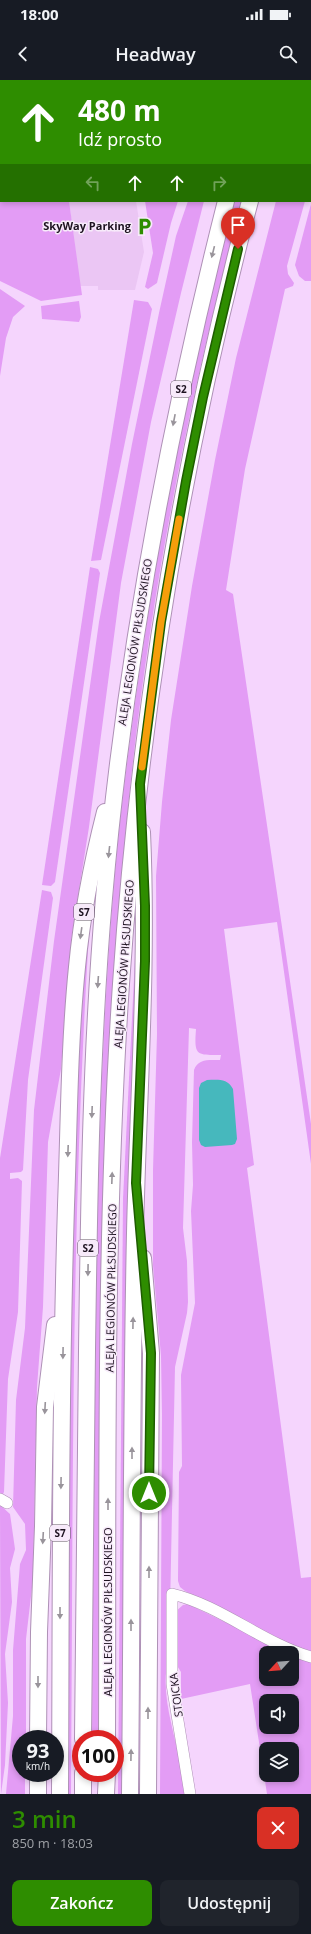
<!DOCTYPE html>
<html lang="pl">
<meta charset="utf-8">
<style>
:root{--surface:#171b24;--page:#20242c;--text:#f1f3f6;--muted:#9ea1a6;--accent:#2e8d00}
body{margin:0;font-family:"Open Sans",sans-serif;background:var(--page);color:var(--text);height:100vh;display:flex;flex-direction:column;font-size:15px;white-space:nowrap}
*{box-sizing:border-box;margin:0}
p{font-size:13px;color:var(--muted)}
.icon{flex:none;width:22px;height:22px;fill:none;stroke:currentColor;stroke-width:2;stroke-linecap:round;stroke-linejoin:round}
.map{position:relative;height:1714px;overflow:hidden}
.details{display:flex;flex-direction:column;background:var(--surface);flex:1}
.details>*{flex:none}
.banner{position:absolute;left:0px;top:0px;width:311px;height:122px;box-shadow:0 2px 6px #0003;background:#2e8d00;color:#fff;overflow:hidden}
.needle{width:26px;rotate:244deg}
.buttons{position:absolute;left:259px;top:1566px;display:grid;gap:8px}
.buttons a{display:grid;place-items:center;width:40px;height:40px;border-radius:8px;background:var(--surface);box-shadow:0 2px 6px #0003;font-size:20px}
.speed{position:absolute;left:12px;top:1650px;display:flex;gap:8px;font-size:20px;font-weight:700;text-align:center}
.speed>*{display:grid;place-content:center;width:52px;height:52px;border-radius:50%;background:var(--surface);box-shadow:0 2px 6px #0003;line-height:1}
.speed small{font-size:10px;font-weight:400}
.speed .limit{border:6px solid #d22;background:#fff;color:#111}
.pin{position:absolute;display:grid;place-items:center;width:34px;height:34px;color:#fff;margin:-41px -17px;border-radius:50% 50% 50% 0;rotate:-45deg;box-shadow:0 0 4px #0007}
.pin .icon{rotate:45deg}
.me{position:absolute;width:44px;margin:-22px;rotate:0deg;stroke-linejoin:round;filter:drop-shadow(0 0 3px #0008)}
.turn{display:flex;align-items:center;gap:14px;height:84px;padding:0 12px;font-size:18px}
.turn .icon{width:52px;height:52px;stroke-width:2.5}
.turn b{display:block;font-size:28px;line-height:34px}
.lanes{display:flex;align-items:center;height:38px;padding:0 12px;background:#0003;justify-content:center;gap:20px;direction:ltr}
.lanes .off{opacity:.35}
.round{display:grid;place-items:center;flex:none;width:42px;height:42px;border-radius:8px;background:var(--page)}
.headline{display:flex;align-items:center;justify-content:space-between;height:68px;padding:0 12px}
h1{font-size:24px;font-weight:600;line-height:30px;color:var(--accent)}
.primary-button{display:flex;gap:8px;margin-top:auto;padding:8px 12px}
.primary-button a{flex:1;height:46px;border-radius:8px;background:var(--accent);color:#fff;font-size:16px;font-weight:600;line-height:46px;text-align:center}
.primary-button a+a{background:var(--page);color:var(--text)}
.status{display:flex;justify-content:space-between;align-items:center;height:28px;padding:0 20px;background:var(--surface);direction:ltr}
.status svg{height:11px;fill:currentColor}
header{display:flex;justify-content:space-between;align-items:center;height:52px;padding:0 12px;background:var(--surface);font-size:18px;font-weight:600}
.map>svg:first-child{display:block}
</style>
<div class="status"><b>18:00</b><svg viewBox="0 0 49 12"><path d="M0 12V9h3v3zM5 12V6h3v6zM10 12V3h3v9zM15 12V0h3v12zM26 1h20v11H26zM47 4h2v5h-2z"/></svg></div>
<header><svg class="icon" aria-label="back" viewBox="0 0 24 24"><path d="M15 5l-7 7 7 7"/></svg>Headway<svg class="icon" aria-label="search" viewBox="0 0 24 24"><circle cx="10" cy="10" r="6"/><path d="M15 15l6 6"/></svg></header>
<div class="map">
<svg width="311" height="1714" viewBox="0 0 311 1714">
<rect width="100%" height="100%" fill="#f5d5fd"/>
<polygon fill="#ebc6f4" points="69,121 136,121 144,172 135,210 98,210 98,206 80,206"/>
<g fill="#e39cf5" fill-rule="evenodd">
<polygon points="0,0 53,0 1,1 1,121 69,121 82,215 41,221 0,201"/>
<polygon points="145,121 178,121 171,143 157,203 148,209 145,207 153,173"/>
<polygon points="188,121 204,121 181,213 151,342 121,503 89,747 72,854 61,989 48,1062 43,1227 37,1307 33,1499 26,1559 26,1659 21,1659 21,1693 25,1693 25,1714 6,1714 13,1636 13,1570 20,1484 26,1470 25,1444 13,1427 16,1320 25,1248 34,1030 54,861 99,542 132,364 159,233 176,156"/>
<path d="M235,121H242C186,326 146,537 126,748C119,818 113,888 110,958C107,1031 107,1103 105,1176C101,1337 99,1498 98,1659H92C93,1516 94,1373 96,1231C98,1067 103,903 120,741C136,602 158,463 186,325C200,257 218,189 235,121Z"/>
<path d="M276,121H305L287,186L288,194L294,203L293,206L285,209L245,389L226,510L233,514L311,1044V1084L277,842L224,849L254,1085L247,1088L301,1498L311,1497V1572L283,1564L185,1511L180,1507L178,1501L179,1392L182,1386L181,1295L195,1223L191,1131L193,1105L192,1062L194,990C198,978 210,980 220,980L221,975C196,975 194,976 196,949L189,948L183,1148L187,1181L188,1222L187,1233L175,1287L169,1577C159,1611 174,1649 180,1683C182,1693 183,1704 185,1714H160L162,1335L161,1276L153,1185V1090L157,954L156,796L162,722L171,640L192,506L215,380L236,278Z"/>
<polygon points="311,124 311,201 305,201 299,196 295,185"/>
<polygon points="0,209 25,226 13,237 6,258 0,296"/>
<polygon points="134,220 148,222 152,229 101,480 91,481"/>
<polygon points="79,221 81,237 79,242 42,239 41,226"/>
<polygon points="90,487 98,489 100,493 55,802 51,806 42,805"/>
<polygon points="42,810 51,812 53,818 28,1000 23,1090 21,1092 10,1093 10,1099 18,1098 22,1101 18,1232 8,1299 4,1412 2,1416 0,1415 0,1078"/>
<path d="M89,854C71,1141 73,1427 71,1714H67C68,1537 67,1360 71,1183C74,1073 76,964 88,855Z"/>
<polygon points="136,858 123,1714 118,1714 123,1119"/>
<polygon points="0,1425 10,1434 15,1469 10,1488 12,1522 5,1574 8,1623 5,1685 1,1714"/>
<path d="M188,1524L288,1573H266V1599H292V1574L311,1581V1714H267L250,1604L181,1619V1592L174,1581L175,1532L183,1525ZM266,1621H292V1647H266ZM266,1669H292V1695H266Z"/>
</g>
<path fill="#46b8bd" d="M207,1000C218,1000 227,998 233,1009L237,1059L235,1064L232,1065L205,1067L201,1065L199,1060V1008L201,1003Z"/>
<g fill="none" stroke-linecap="round" stroke-linejoin="round">
<defs>
<g id="minor">
<polyline points="0,1419 7,1423"/>
<path d="M190,1714L172,1604V1514C222,1526 262,1563 311,1577"/>
</g>
<g id="highway">
<polyline points="260,1 260,0"/>
<polyline points="285,1 285,0"/>
<polyline points="143,1178 151,1273 148,1714"/>
<polyline points="38,1659 39,1552 43,1446 45,1327 55,1245"/>
<path d="M83,1659C84,1529 85,1399 87,1270C89,1119 91,968 104,818C124,582 168,350 226,121"/>
<path d="M107,1659C108,1407 104,1155 121,904C139,639 182,377 250,121"/>
<polyline points="38,1693 38,1714"/>
<path d="M60,1714C61,1518 60,1321 66,1125C69,1046 69,966 77,887C82,835 92,783 105,732"/>
<polyline points="83,1714 83,1693"/>
<polyline points="106,1714 107,1693"/>
<path d="M130,1714C132,1527 131,1340 135,1153C138,1019 148,886 142,752"/>
</g>
</defs>
<use href="#minor" stroke="#ae91b6" stroke-width="12"/>
<use href="#highway" stroke="#ae91b6" stroke-width="18"/>
<use href="#minor" stroke="#fff" stroke-width="11"/>
<use href="#highway" stroke="#fff" stroke-width="16"/>
</g>
<defs><path id="oneway-solid" d="M-6-.8H1V-3.2L6.5 0L1 3.2V.8H-6Z"/></defs>
<g fill="#99949b">
<use href="#oneway-solid" transform="translate(213 172) rotate(104)"/>
<use href="#oneway-solid" transform="translate(174 340) rotate(101)"/>
<use href="#oneway-solid" transform="translate(109 772) rotate(96)"/>
<use href="#oneway-solid" transform="translate(81 853) rotate(98)"/>
<use href="#oneway-solid" transform="translate(98 902) rotate(94)"/>
<use href="#oneway-solid" transform="translate(92 1032) rotate(92)"/>
<use href="#oneway-solid" transform="translate(68 1071) rotate(92)"/>
<use href="#oneway-solid" transform="translate(112 1098) rotate(-88)"/>
<use href="#oneway-solid" transform="translate(88 1190) rotate(91)"/>
<use href="#oneway-solid" transform="translate(133 1243) rotate(-89)"/>
<use href="#oneway-solid" transform="translate(63 1273) rotate(91)"/>
<use href="#oneway-solid" transform="translate(45 1328) rotate(93)"/>
<use href="#oneway-solid" transform="translate(132 1373) rotate(-90)"/>
<use href="#oneway-solid" transform="translate(61 1403) rotate(91)"/>
<use href="#oneway-solid" transform="translate(108 1424) rotate(-90)"/>
<use href="#oneway-solid" transform="translate(43 1458) rotate(93)"/>
<use href="#oneway-solid" transform="translate(149 1492) rotate(-90)"/>
<use href="#oneway-solid" transform="translate(60 1533) rotate(90)"/>
<use href="#oneway-solid" transform="translate(131 1545) rotate(-90)"/>
<use href="#oneway-solid" transform="translate(38 1602) rotate(90)"/>
<use href="#oneway-solid" transform="translate(148 1633) rotate(-90)"/>
<use href="#oneway-solid" transform="translate(131 1675) rotate(-89)"/>
</g>
<g fill="none" stroke-linecap="round" stroke-linejoin="round">
<defs>
<polyline id="route" points="149,1413 151,1273 136,1103 145,881 145,826 140,704 161,542 186,401 203,317 238,169"/>
</defs>
<use href="#route" stroke="#1e5c00" stroke-width="10"/>
<use href="#route" stroke="#2e8d00" stroke-width="7"/>
<polyline stroke="#f59e0b" stroke-width="7" points="142,687 161,542 179,439"/>
</g>
<defs>
<symbol id="parking-bare" viewBox="-9 -9 18 18"><path d="M-3.5-5.5H1a3.5 3.5 0 0 1 0 7H-1V5.5H-3.5ZM-1-3.4V-.6H.8a1.4 1.4 0 0 0 0-2.8Z" fill="#2e8d00" stroke="#f7eafa" stroke-width="2.5" paint-order="stroke"/></symbol>
</defs>
<g fill-rule="evenodd">
<use href="#parking-bare" x="132" y="134" width="25" height="25"/>
</g>
<g text-anchor="middle" stroke-width="3" stroke-linejoin="round" paint-order="stroke">
<g fill="#f7eafa" stroke="#5e5361" stroke-width="1">
<rect x="171" y="301" width="20" height="16" rx="3"/>
<rect x="74" y="824" width="20" height="16" rx="3"/>
<rect x="78" y="1160" width="20" height="16" rx="3"/>
<rect x="50" y="1445" width="20" height="16" rx="3"/>
</g>
<g font-size="10" font-weight="bold" fill="#1d1220">
<text x="181" y="313">S2</text>
<text x="84" y="836">S7</text>
<text x="88" y="1172">S2</text>
<text x="60" y="1457">S7</text>
</g>
<g font-size="11" font-weight="bold" fill="#1d1220" stroke="#f7eafa" text-anchor="end">
<text x="131" y="150">SkyWay Parking</text>
</g>
<g font-size="11" fill="#1d1220" stroke="#f7eafa">
<text transform="translate(135 562) rotate(-81)" y="4">ALEJA LEGIONÓW PIŁSUDSKIEGO</text>
<text transform="translate(124 884) rotate(-86)" y="4">ALEJA LEGIONÓW PIŁSUDSKIEGO</text>
<text transform="translate(111 1208) rotate(-89)" y="4">ALEJA LEGIONÓW PIŁSUDSKIEGO</text>
<text transform="translate(108 1532) rotate(-90)" y="4">ALEJA LEGIONÓW PIŁSUDSKIEGO</text>
<text transform="translate(176 1615) rotate(-97)" y="4">STOICKA</text>
</g>
</g>
</svg>
<div class="buttons">
<a><svg class="needle" viewBox="-14 -14 28 28"><path d="M0-13l5 13h-10z" fill="#e53935"/><path d="M0 13l5-13h-10z" fill="#9ea1a6"/></svg></a>
<a><svg class="icon" aria-label="sound" viewBox="0 0 24 24"><path d="M4 9h4l5-4v14l-5-4H4zM17 9q2 3 0 6"/></svg></a>
<a><svg class="icon" aria-label="layers" viewBox="0 0 24 24"><path d="M12 4l9 5-9 5-9-5zM3 14l9 5 9-5"/></svg></a>
</div>
<div class="speed"><div>93<small>km/h</small></div><div class="limit">100</div></div>
<div class="pin" style="left:238px;top:169px;background:#d93025"><svg class="icon" aria-label="arrive" viewBox="0 0 24 24"><path d="M6 21V4h12l-3 4 3 4H6"/></svg></div>
<svg class="me" style="left:149px;top:1413px" viewBox="-20 -20 40 40"><circle r="17" fill="#2e8d00" stroke="#fff" stroke-width="3"/><path d="M0-11L8 9 0 5-8 9z" fill="#fff"/></svg>
<div class="banner">
<div class="turn"><svg class="icon" aria-label="ahead" viewBox="0 0 24 24"><path d="M12 20V5M6 11l6-6 6 6"/></svg><div><b>480 m</b>Idź prosto</div></div>
<div class="lanes"><svg class="icon off" aria-label="left" viewBox="0 0 24 24"><path d="M17 20v-9H6M10 6l-5 5 5 5"/></svg><svg class="icon" aria-label="ahead" viewBox="0 0 24 24"><path d="M12 20V5M6 11l6-6 6 6"/></svg><svg class="icon" aria-label="ahead" viewBox="0 0 24 24"><path d="M12 20V5M6 11l6-6 6 6"/></svg><svg class="icon off" aria-label="right" viewBox="0 0 24 24"><path d="M7 20v-9h11M14 6l5 5-5 5"/></svg></div>
</div>
</div>
<section class="details">
<div class="headline"><div><h1>3 min</h1><p>850 m · 18:03</p></div><a class="round" style="background:#d93025;color:#fff"><svg class="icon" aria-label="close" viewBox="0 0 24 24"><path d="M6 6l12 12M18 6L6 18"/></svg></a></div>
<div class="primary-button"><a>Zakończ</a><a>Udostępnij</a></div>
</section>
